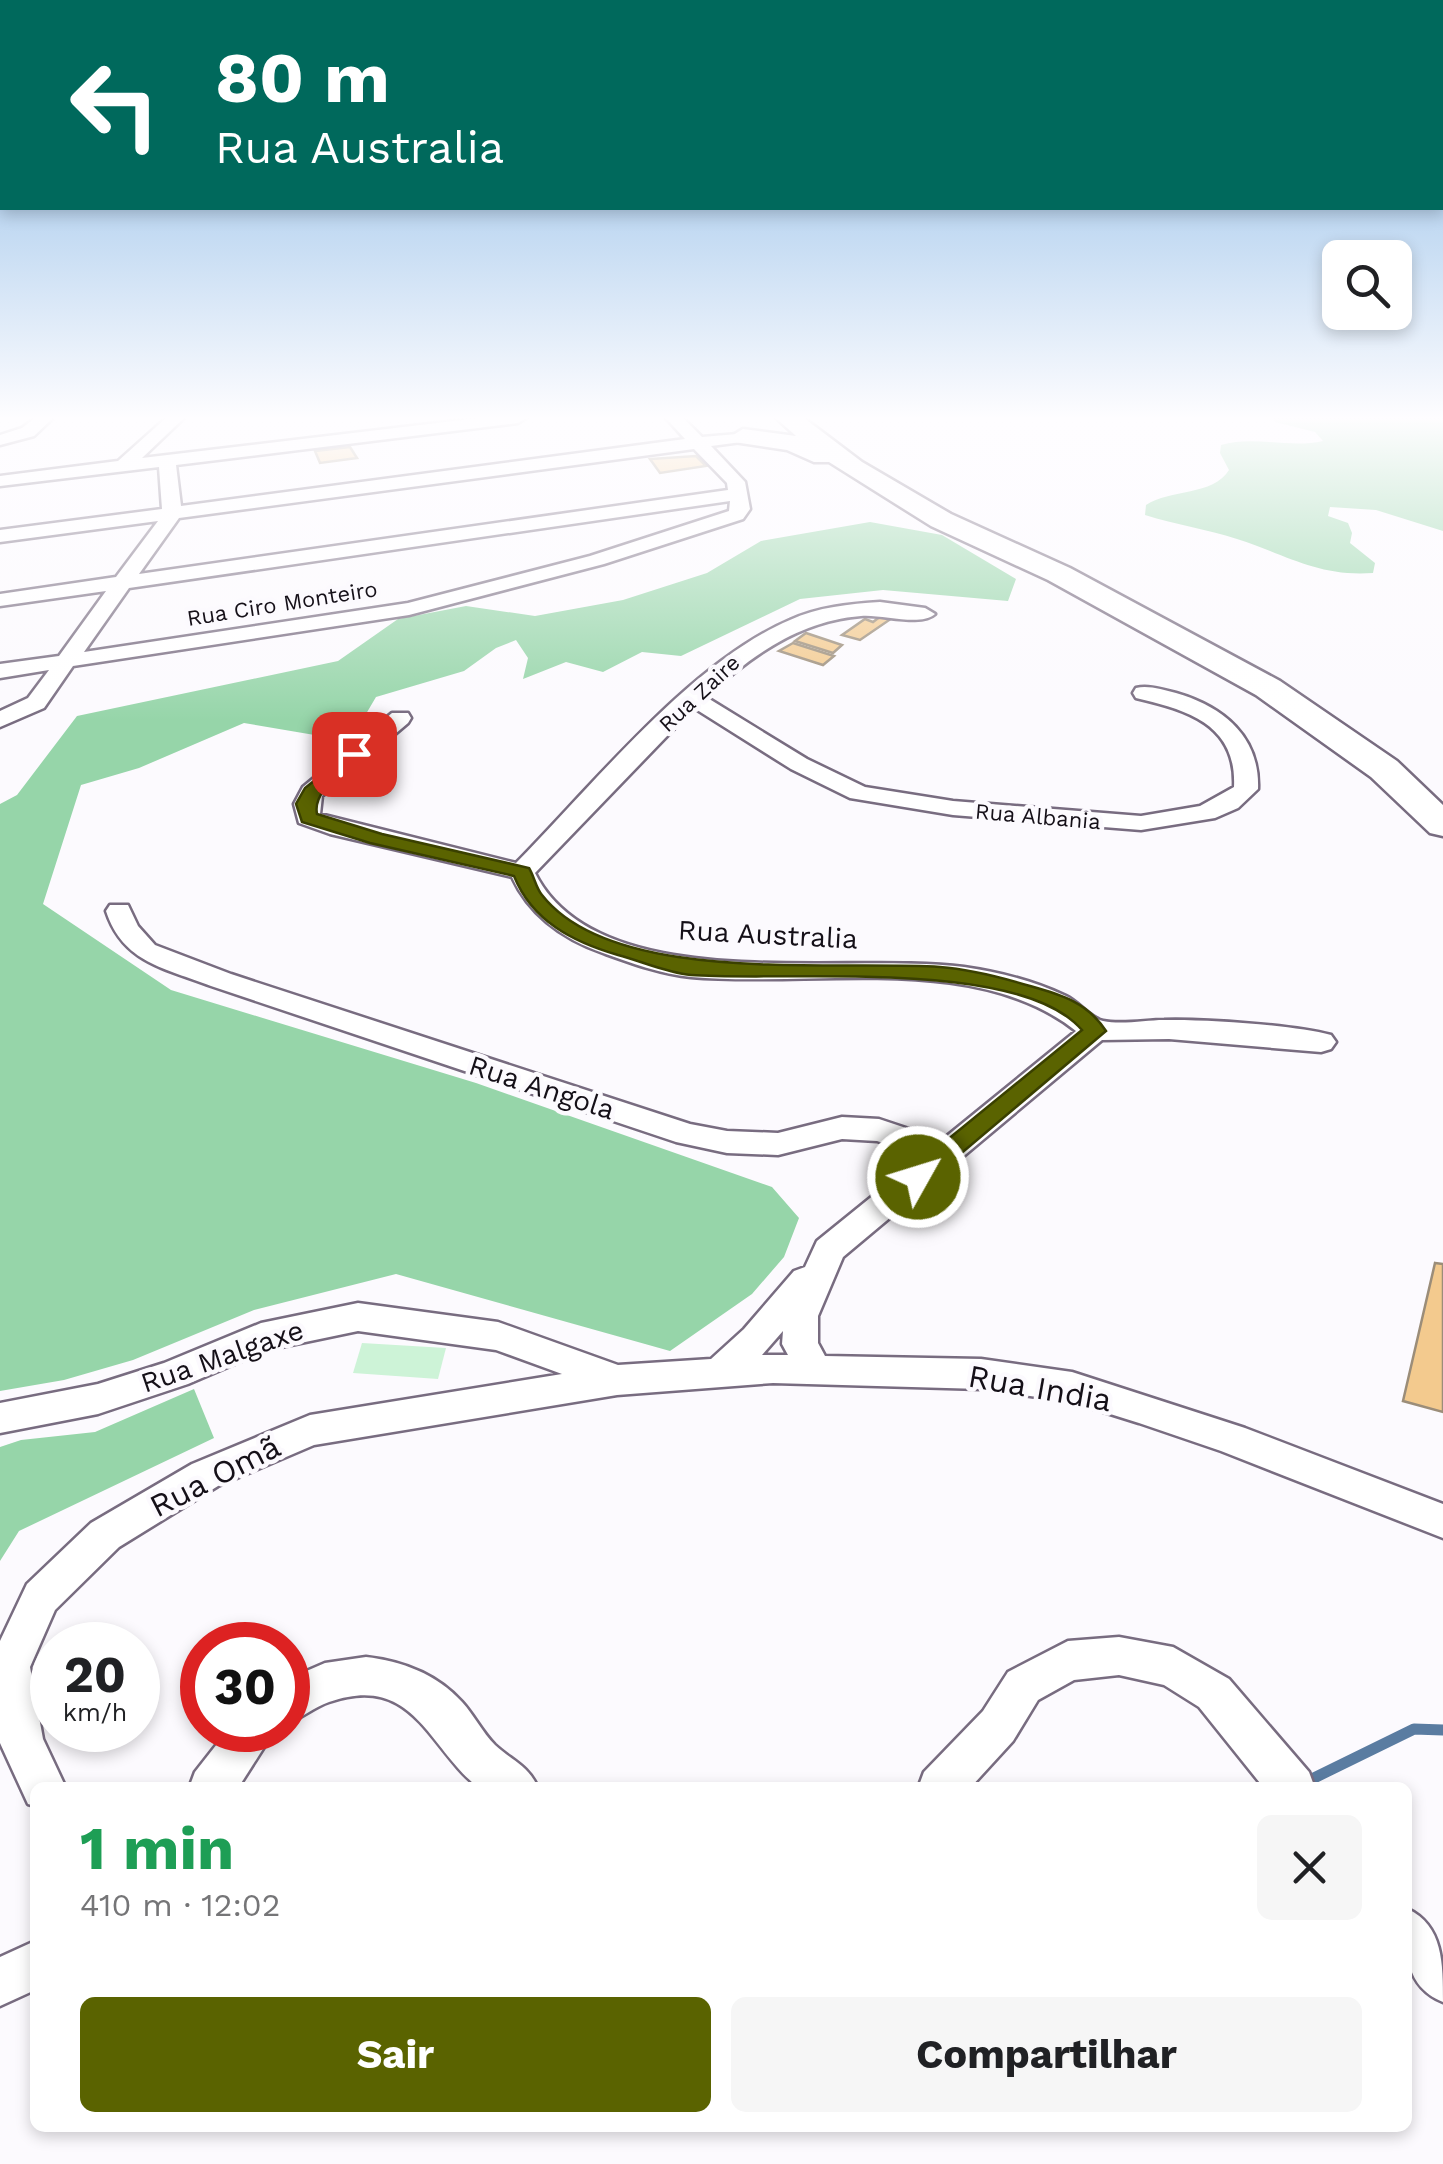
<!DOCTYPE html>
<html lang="pt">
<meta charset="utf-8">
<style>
:root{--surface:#fff;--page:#f6f6f6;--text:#202124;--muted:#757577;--accent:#5a6300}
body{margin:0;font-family:"Work Sans",sans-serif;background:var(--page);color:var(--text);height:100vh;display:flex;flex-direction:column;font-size:38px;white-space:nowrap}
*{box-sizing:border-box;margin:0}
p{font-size:32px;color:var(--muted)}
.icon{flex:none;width:55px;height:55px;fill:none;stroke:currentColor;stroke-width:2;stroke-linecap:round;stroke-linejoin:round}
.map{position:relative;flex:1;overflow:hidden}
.drawer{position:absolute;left:30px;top:1782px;width:1382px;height:350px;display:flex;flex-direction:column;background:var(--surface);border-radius:15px;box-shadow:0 5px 15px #0003}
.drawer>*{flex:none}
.hud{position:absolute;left:0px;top:0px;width:1445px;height:210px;box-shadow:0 5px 15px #0003;background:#00695c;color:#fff;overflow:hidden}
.tools{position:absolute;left:1322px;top:240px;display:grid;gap:20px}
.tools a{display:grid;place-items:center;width:90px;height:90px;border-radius:15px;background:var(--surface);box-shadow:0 5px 15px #0003;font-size:50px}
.speed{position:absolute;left:30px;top:1622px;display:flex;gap:20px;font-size:50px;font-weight:700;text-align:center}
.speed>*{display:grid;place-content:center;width:130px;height:130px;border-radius:50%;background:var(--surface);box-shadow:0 5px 15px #0003;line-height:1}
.speed small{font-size:25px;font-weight:400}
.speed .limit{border:15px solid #d22;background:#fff;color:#111}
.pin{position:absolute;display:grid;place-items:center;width:85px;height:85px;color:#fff;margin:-42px;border-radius:20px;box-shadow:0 5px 15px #0006}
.me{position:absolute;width:110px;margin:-55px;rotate:51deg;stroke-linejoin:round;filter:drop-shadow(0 0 8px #0008)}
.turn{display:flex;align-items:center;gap:35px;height:210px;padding:0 50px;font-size:45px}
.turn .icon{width:130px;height:130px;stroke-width:2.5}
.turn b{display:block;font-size:70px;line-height:85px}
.round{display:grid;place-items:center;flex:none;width:105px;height:105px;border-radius:15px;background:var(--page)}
.overview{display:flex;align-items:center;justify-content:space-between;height:170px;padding:0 50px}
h1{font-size:60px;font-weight:700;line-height:75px;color:#1e9e55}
.cta{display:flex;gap:20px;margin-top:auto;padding:20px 50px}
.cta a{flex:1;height:115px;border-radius:15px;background:var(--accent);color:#fff;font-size:40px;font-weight:700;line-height:115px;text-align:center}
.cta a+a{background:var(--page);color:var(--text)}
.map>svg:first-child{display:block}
</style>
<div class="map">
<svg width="1443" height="2164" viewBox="0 0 1443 2164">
<rect width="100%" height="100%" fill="#fcfafe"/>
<polygon fill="#cdf3d7" points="362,1343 446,1348 438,1379 353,1373"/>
<g fill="#96d5a9">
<path d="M1271,418H1443V531L1376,510L1330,507L1328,516L1348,523L1352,533L1350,543L1375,563L1373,573C1318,577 1287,555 1237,539C1207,529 1176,525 1145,515L1146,505C1170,489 1213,496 1229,470L1220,453L1221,445C1255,435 1289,449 1323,441L1315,432L1275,422Z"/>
<polygon points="870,522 942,535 1016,579 1008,601 883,590 800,599 681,656 642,652 603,672 566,662 523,679 528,658 516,640 496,648 464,671 376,697 350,741 244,723 139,768 81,785 43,904 171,990 476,1083 772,1187 799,1218 784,1257 752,1294 670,1351 396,1274 254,1310 133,1360 64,1380 0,1391 0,804 17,795 77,716 338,661 398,619 466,606 535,616 623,600 707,573 761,541"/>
<polygon points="194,1389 214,1438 19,1531 0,1561 0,1447 21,1440 95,1432"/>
</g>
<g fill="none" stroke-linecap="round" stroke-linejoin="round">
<polyline stroke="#5a7ca1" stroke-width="11" points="1314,1778 1414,1729 1443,1730"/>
</g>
<g fill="#f3ca8e" stroke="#9b8d79" stroke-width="2.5">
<polygon points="350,447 357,458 320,463 315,451"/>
<polygon points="696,456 706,466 660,473 650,459"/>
<polygon points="885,613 895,616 860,640 842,635 865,619 873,622"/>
<polygon points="806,633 842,645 833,653 795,641"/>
<polygon points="793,643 834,656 823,665 779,651"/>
<polygon points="1435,1263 1443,1264 1443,1412 1403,1401"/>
</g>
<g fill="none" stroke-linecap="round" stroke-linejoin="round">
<defs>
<g id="minor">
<polygon points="35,418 53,418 34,436 0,445 0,435 22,428"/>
<path d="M166,418H184L142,458L479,418H526L518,423L176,465L181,506L685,439L666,418H683L702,437L749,433V441L711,446L745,482L750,509L743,519L604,564L409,615L73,666L44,708L0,727V711L28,698L49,670L0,678V664L59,656L106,591L0,606V594L116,577L158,521L0,542V530L162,509L159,467L0,486V476L118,461ZM694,449L727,483L728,490L139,574L179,518ZM730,501L729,511L590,556L408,603L84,652L129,588Z"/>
<path d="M880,602L925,608L935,614C921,627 881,614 861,616C799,621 751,656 706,697L807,759L865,787L953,801L1141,816L1200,806L1234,787C1237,724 1187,710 1136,698L1133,693L1136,688C1149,685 1163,690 1176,693C1224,707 1260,737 1258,789L1238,808L1215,818L1141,830L953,815L850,798L791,769L694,708L535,873C598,999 847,951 964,967C999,972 1034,981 1066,996C1079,1002 1090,1018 1103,1021C1122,1025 1146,1020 1164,1020C1206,1019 1293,1025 1331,1035L1336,1042L1331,1049L1321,1052L1169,1039L1102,1040L843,1257L818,1316V1343L825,1356L981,1359L1072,1372L1245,1428L1443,1504V1538L1221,1451L1139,1423L1072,1402L981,1389L773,1383L617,1395L314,1445L218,1486L119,1547L55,1610L30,1667L43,1739L66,1788H35V1806L28,1804L0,1743V1641L27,1584L91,1523L192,1464L310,1415L562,1374L496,1350L358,1331L267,1350L188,1384L98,1414L0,1433V1403L98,1384L164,1363L261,1323L358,1303L498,1322L618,1365L711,1359L744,1329L794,1271L805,1267L817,1241L922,1156L877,1141L842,1139L778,1155L727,1153L676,1142L211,986C165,968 123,963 106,911L110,905H128L138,926L155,945L231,974L690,1124L727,1131L778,1133L842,1117L879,1119L942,1140L1076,1031C975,951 812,988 691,977C661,974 631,963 603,953C563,939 530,916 512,877L330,834L299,823L294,804L303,787L392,713H408L411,718L408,723L322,796L320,814L516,863C593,785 691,662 790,620C818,607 849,604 880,602ZM783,1331L782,1344L788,1355H762Z"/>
<polygon points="1119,1637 1173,1647 1229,1679 1309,1772 1315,1788 1264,1788 1199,1707 1164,1685 1119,1675 1074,1680 1038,1700 1013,1741 970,1788 918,1788 924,1772 983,1711 1008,1672 1068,1641"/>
<path d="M366,1657C401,1661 437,1674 462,1702C474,1715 482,1732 495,1745C511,1760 529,1766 538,1788H479C428,1748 414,1672 329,1702C314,1707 302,1718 288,1723V1679L325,1663Z"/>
<polygon points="228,1730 275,1730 238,1788 189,1788 195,1772"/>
<path d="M1408,1909C1443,1926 1443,1963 1443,2002C1402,1985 1406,1947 1408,1909Z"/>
<polygon points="35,1941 35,1990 0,2006 0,1957"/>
</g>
<polygon id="highway" points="776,418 804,418 862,462 951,514 1070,568 1280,681 1397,761 1443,805 1443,836 1430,833 1371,777 1256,695 1048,580 931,526 829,462 814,462 787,450 734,442 730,437 743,429 796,436"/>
</defs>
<use href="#minor" stroke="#786c80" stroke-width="5"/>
<use href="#highway" stroke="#786c80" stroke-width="5"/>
<use href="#minor" fill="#fff" fill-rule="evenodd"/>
<use href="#highway" fill="#fff" fill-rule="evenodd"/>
</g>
<linearGradient id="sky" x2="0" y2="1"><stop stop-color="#7bb0e3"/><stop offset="0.58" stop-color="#fefdff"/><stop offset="1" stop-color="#fefdff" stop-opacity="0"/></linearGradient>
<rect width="1443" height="721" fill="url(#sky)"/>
<path fill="#5a6300" stroke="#3a4000" stroke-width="2.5" d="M354,749L362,754C347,772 312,789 317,814L382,834L529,868C534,876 536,888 542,895C613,986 835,960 940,967C970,969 1000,977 1030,986C1062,995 1087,1002 1106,1031L926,1183H909L906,1177L909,1171L1082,1030C1019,957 785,982 691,975C667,973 641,961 618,955C573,942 532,921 514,876L370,843L302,822L296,804L305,788Z"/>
<g text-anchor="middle" stroke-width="9" stroke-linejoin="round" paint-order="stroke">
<g font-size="22" fill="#151018" stroke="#fcfafe">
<text transform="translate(282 603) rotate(-9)" y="8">Rua Ciro Monteiro</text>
<text transform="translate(699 693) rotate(-43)" y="8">Rua Zaire</text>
<text transform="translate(1038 816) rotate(5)" y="8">Rua Albania</text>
</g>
<g font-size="28" fill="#151018" stroke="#fcfafe">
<text transform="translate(768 934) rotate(3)" y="10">Rua Australia</text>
<text transform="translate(542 1087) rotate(18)" y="10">Rua Angola</text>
<text transform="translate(222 1356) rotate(-19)" y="10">Rua Malgaxe</text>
</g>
<g font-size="32" fill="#151018" stroke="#fcfafe">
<text transform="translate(1040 1388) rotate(10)" y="11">Rua India</text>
<text transform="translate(215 1476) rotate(-27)" y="11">Rua Omã</text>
</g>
</g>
</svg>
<div class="tools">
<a><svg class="icon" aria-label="search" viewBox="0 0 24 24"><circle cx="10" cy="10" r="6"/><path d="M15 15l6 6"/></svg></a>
</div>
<div class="speed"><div>20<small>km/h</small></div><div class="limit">30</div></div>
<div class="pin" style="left:354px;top:754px;background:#d93025"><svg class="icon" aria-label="arrive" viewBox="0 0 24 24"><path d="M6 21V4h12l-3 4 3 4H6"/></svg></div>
<svg class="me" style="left:918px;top:1177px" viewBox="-20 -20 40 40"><circle r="17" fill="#5a6300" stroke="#fff" stroke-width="3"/><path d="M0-11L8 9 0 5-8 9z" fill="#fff"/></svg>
<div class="hud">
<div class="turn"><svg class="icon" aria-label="left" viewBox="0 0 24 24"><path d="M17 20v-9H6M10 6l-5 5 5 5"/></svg><div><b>80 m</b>Rua Australia</div></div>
</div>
<section class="drawer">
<div class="overview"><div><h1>1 min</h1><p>410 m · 12:02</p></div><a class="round"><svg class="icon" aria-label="close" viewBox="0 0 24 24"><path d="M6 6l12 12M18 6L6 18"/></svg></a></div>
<div class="cta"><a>Sair</a><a>Compartilhar</a></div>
</section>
</div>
